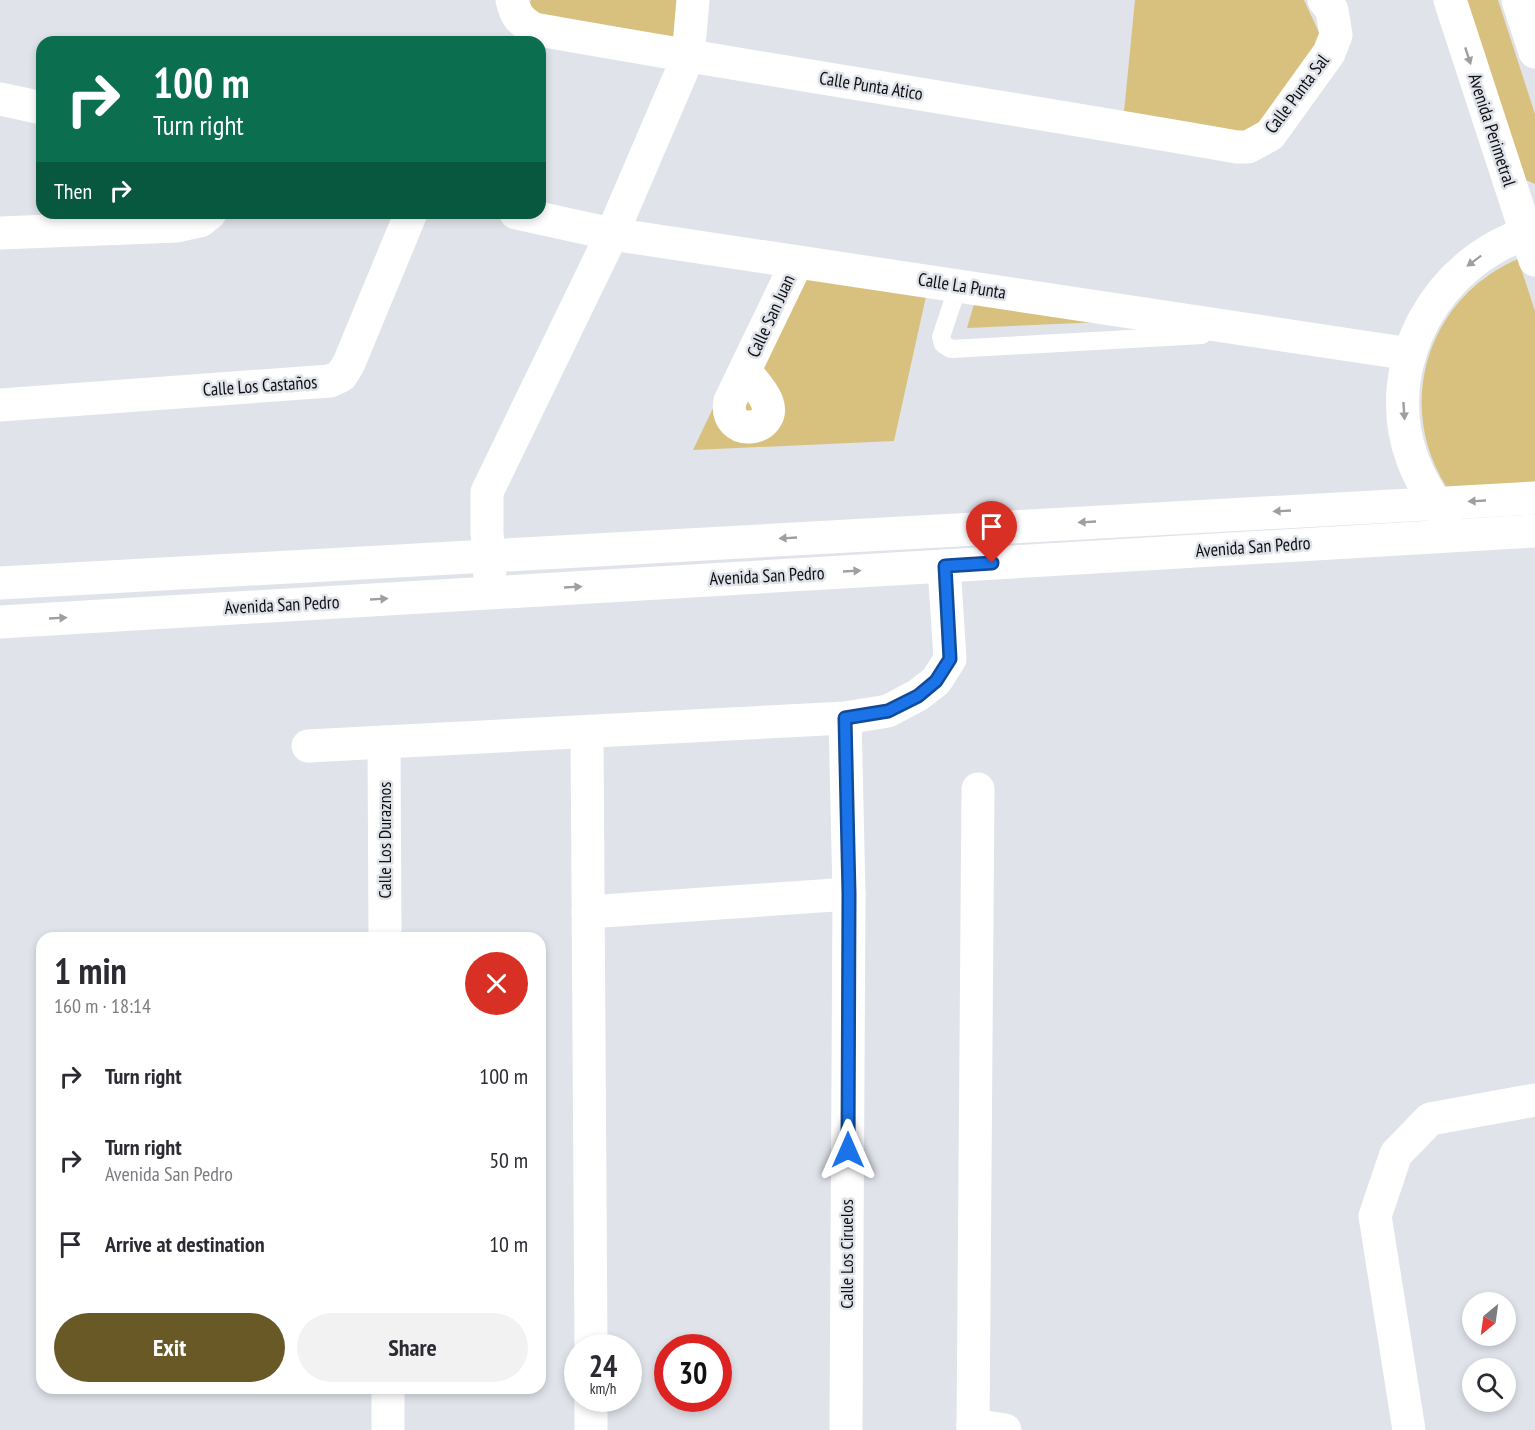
<!DOCTYPE html>
<meta charset="utf-8">
<style>
:root{--surface:#fff;--page:#f2f2f3;--text:#2b2b33;--muted:#7c7c81;--accent:#695927}
body{margin:0;font-family:"PT Sans Narrow",sans-serif;background:var(--page);color:var(--text);height:100vh;display:flex;flex-direction:column;font-size:22px;white-space:nowrap}
*{box-sizing:border-box;margin:0}
p{font-size:20px;color:var(--muted)}
.icon{flex:none;width:33px;height:33px;fill:none;stroke:currentColor;stroke-width:2;stroke-linecap:round;stroke-linejoin:round}
.map{position:relative;flex:1;overflow:hidden}
.sheet{position:absolute;left:36px;top:932px;width:510px;height:462px;display:flex;flex-direction:column;background:var(--surface);border-radius:18px;box-shadow:0 3px 9px #0003}
.sheet>*{flex:none}
.top-card{position:absolute;left:36px;top:36px;width:510px;height:183px;border-radius:18px;box-shadow:0 3px 9px #0003;background:#0b6e4f;color:#fff;overflow:hidden}
.needle{width:39px;rotate:209deg}
.tools{position:absolute;left:1462px;top:1292px;display:grid;gap:12px}
.tools a{display:grid;place-items:center;width:54px;height:54px;border-radius:50%;background:var(--surface);box-shadow:0 3px 9px #0003;font-size:30px}
.speed{position:absolute;left:564px;top:1334px;display:flex;gap:12px;font-size:30px;font-weight:700;text-align:center}
.speed>*{display:grid;place-content:center;width:78px;height:78px;border-radius:50%;background:var(--surface);box-shadow:0 3px 9px #0003;line-height:1}
.speed small{font-size:15px;font-weight:400}
.speed .limit{border:9px solid #d22;background:#fff;color:#111}
.pin{position:absolute;display:grid;place-items:center;width:51px;height:51px;color:#fff;margin:-62px -26px;border-radius:50% 50% 50% 0;rotate:-45deg;box-shadow:0 0 6px #0007}
.pin .icon{rotate:45deg}
.me{position:absolute;width:66px;margin:-33px;rotate:0deg;stroke-linejoin:round;filter:drop-shadow(0 0 4px #0008)}
.turn{display:flex;align-items:center;gap:21px;height:126px;padding:0 18px;font-size:27px}
.turn .icon{width:78px;height:78px;stroke-width:2.5}
.turn b{display:block;font-size:42px;line-height:51px}
.then{display:flex;align-items:center;height:57px;padding:0 18px;background:#0003;gap:12px;font-size:22px}
.round{display:grid;place-items:center;flex:none;width:63px;height:63px;border-radius:32px;background:var(--page)}
.headline{display:flex;align-items:center;justify-content:space-between;height:102px;padding:0 18px}
h1{font-size:36px;font-weight:700;line-height:45px}
.cta{display:flex;gap:12px;margin-top:auto;padding:12px 18px}
.cta a{flex:1;height:69px;border-radius:36px;background:var(--accent);color:#fff;font-size:24px;font-weight:700;line-height:69px;text-align:center}
.cta a+a{background:var(--page);color:var(--text)}
ul{padding:0;list-style:none}
li{display:flex;align-items:center;gap:18px;height:84px;padding:0 18px}
li div{flex:1}
li b{display:block;font-size:22px}
li em{font-style:normal}
.map>svg:first-child{display:block}
</style>
<div class="map">
<svg width="1535" height="1430" viewBox="0 0 1535 1430">
<rect width="100%" height="100%" fill="#e0e3ea"/>
<g fill="#d8c17e">
<polygon points="531,0 679,0 673,40 542,18 529,4"/>
<polygon points="1135,0 1304,0 1322,39 1251,135 1124,112"/>
<polygon points="1465,0 1498,0 1535,114 1535,184 1526,180"/>
<path d="M1518,259L1535,311V482L1447,488C1394,405 1427,298 1518,259Z"/>
<polygon points="777,274 927,292 894,441 693,450"/>
<polygon points="974,304 1125,321 967,328"/>
</g>
<g fill="none" stroke-linecap="round" stroke-linejoin="round">
<polyline stroke="#fff" stroke-width="18" points="958,286 941,337 943,344 951,349 1202,335"/>
<g stroke="#fff" stroke-width="33">
<path d="M512,0C515,15 521,22 534,29C768,71 1003,106 1237,147H1248L1270,135L1329,53L1336,35L1332,10L1324,0"/>
<polyline points="0,99 42,108"/>
<polyline points="516,213 612,234 1410,354"/>
<polyline points="0,233 177,226 200,221 210,213"/>
<path d="M745,371C752,380 763,391 767,402C778,432 723,439 730,401L797,262"/>
<polyline points="0,405 330,381 341,376 349,363 411,213"/>
<polyline points="491,592 487,532 487,492 612,234 688,57 693,0"/>
<polyline points="845,718 849,894 846,1430"/>
<polyline points="587,732 591,1347"/>
<polyline points="384,742 385,938"/>
<polyline points="308,746 845,718 888,711 918,695 936,681 950,659 944,566"/>
<polyline points="588,912 849,894"/>
<polyline points="388,1388 388,1430"/>
<polyline points="591,1398 591,1430"/>
<polyline points="973,1425 1005,1430"/>
<polyline points="973,1430 978,789"/>
<polyline points="1409,1430 1375,1216 1396,1154 1430,1119 1535,1100"/>
</g>
<g stroke="#fff" stroke-width="33">
<polyline points="1450,0 1535,260"/>
<polyline points="1518,0 1535,52"/>
<path d="M1446,518C1432,499 1420,480 1412,458C1378,363 1439,257 1535,231"/>
<polyline points="0,583 1535,498"/>
<polyline points="0,622 1535,531"/>
</g>
</g>
<defs><path id="oneway-solid" d="M-6-.8H1V-3.2L6.5 0L1 3.2V.8H-6Z" transform="scale(1.5)"/></defs>
<g fill="#9f9fa0">
<use href="#oneway-solid" transform="translate(1468 56) rotate(72)"/>
<use href="#oneway-solid" transform="translate(1474 261) rotate(143)"/>
<use href="#oneway-solid" transform="translate(1404 411) rotate(86)"/>
<use href="#oneway-solid" transform="translate(1477 501) rotate(177)"/>
<use href="#oneway-solid" transform="translate(1282 511) rotate(177)"/>
<use href="#oneway-solid" transform="translate(1087 522) rotate(177)"/>
<use href="#oneway-solid" transform="translate(788 538) rotate(177)"/>
<use href="#oneway-solid" transform="translate(852 571) rotate(-3)"/>
<use href="#oneway-solid" transform="translate(573 587) rotate(-3)"/>
<use href="#oneway-solid" transform="translate(379 599) rotate(-3)"/>
<use href="#oneway-solid" transform="translate(58 618) rotate(-3)"/>
</g>
<g fill="none" stroke-linecap="round" stroke-linejoin="round">
<defs>
<polyline id="route" points="848,1150 849,894 845,718 888,711 918,696 936,681 950,659 945,566 992,563"/>
</defs>
<use href="#route" stroke="#114b97" stroke-width="15"/>
<use href="#route" stroke="#1a73e8" stroke-width="10"/>
</g>
<g text-anchor="middle" stroke-width="5" stroke-linejoin="round" paint-order="stroke">
<g font-size="18" fill="#0e0f11" stroke="#e0e3ea">
<text transform="translate(871 86) rotate(9)" y="6">Calle Punta Atico</text>
<text transform="translate(1297 94) rotate(-53)" y="6">Calle Punta Sal</text>
<text transform="translate(1492 130) rotate(72)" y="6">Avenida Perimetral</text>
<text transform="translate(962 286) rotate(9)" y="6">Calle La Punta</text>
<text transform="translate(771 316) rotate(-65)" y="6">Calle San Juan</text>
<text transform="translate(260 386) rotate(-4)" y="6">Calle Los Castaños</text>
<text transform="translate(1253 547) rotate(-4)" y="6">Avenida San Pedro</text>
<text transform="translate(767 576) rotate(-3)" y="6">Avenida San Pedro</text>
<text transform="translate(282 605) rotate(-3)" y="6">Avenida San Pedro</text>
<text transform="translate(385 840) rotate(-90)" y="6">Calle Los Duraznos</text>
<text transform="translate(847 1254) rotate(-90)" y="6">Calle Los Ciruelos</text>
</g>
</g>
</svg>
<div class="tools">
<a><svg class="needle" viewBox="-14 -14 28 28"><path d="M0-13l5 13h-10z" fill="#e53935"/><path d="M0 13l5-13h-10z" fill="#7c7c81"/></svg></a>
<a><svg class="icon" aria-label="search" viewBox="0 0 24 24"><circle cx="10" cy="10" r="6"/><path d="M15 15l6 6"/></svg></a>
</div>
<div class="speed"><div>24<small>km/h</small></div><div class="limit">30</div></div>
<div class="pin" style="left:992px;top:563px;background:#d93025"><svg class="icon" aria-label="arrive" viewBox="0 0 24 24"><path d="M6 21V4h12l-3 4 3 4H6"/></svg></div>
<svg class="me" style="left:848px;top:1150px" viewBox="-20 -20 40 40"><path d="M0-17L14 15 0 8-14 15z" fill="#1a73e8" stroke="#fff" stroke-width="4"/></svg>
<div class="top-card">
<div class="turn"><svg class="icon" aria-label="right" viewBox="0 0 24 24"><path d="M7 20v-9h11M14 6l5 5-5 5"/></svg><div><b>100 m</b>Turn right</div></div>
<div class="then">Then<svg class="icon" aria-label="right" viewBox="0 0 24 24"><path d="M7 20v-9h11M14 6l5 5-5 5"/></svg></div>
</div>
<section class="sheet">
<div class="headline"><div><h1>1 min</h1><p>160 m · 18:14</p></div><a class="round" style="background:#d93025;color:#fff"><svg class="icon" aria-label="close" viewBox="0 0 24 24"><path d="M6 6l12 12M18 6L6 18"/></svg></a></div>
<ul>
<li><svg class="icon" aria-label="right" viewBox="0 0 24 24"><path d="M7 20v-9h11M14 6l5 5-5 5"/></svg><div><b>Turn right</b></div><em>100 m</em></li>
<li><svg class="icon" aria-label="right" viewBox="0 0 24 24"><path d="M7 20v-9h11M14 6l5 5-5 5"/></svg><div><b>Turn right</b><p>Avenida San Pedro</p></div><em>50 m</em></li>
<li><svg class="icon" aria-label="arrive" viewBox="0 0 24 24"><path d="M6 21V4h12l-3 4 3 4H6"/></svg><div><b>Arrive at destination</b></div><em>10 m</em></li>
</ul>
<div class="cta"><a>Exit</a><a>Share</a></div>
</section>
</div>
